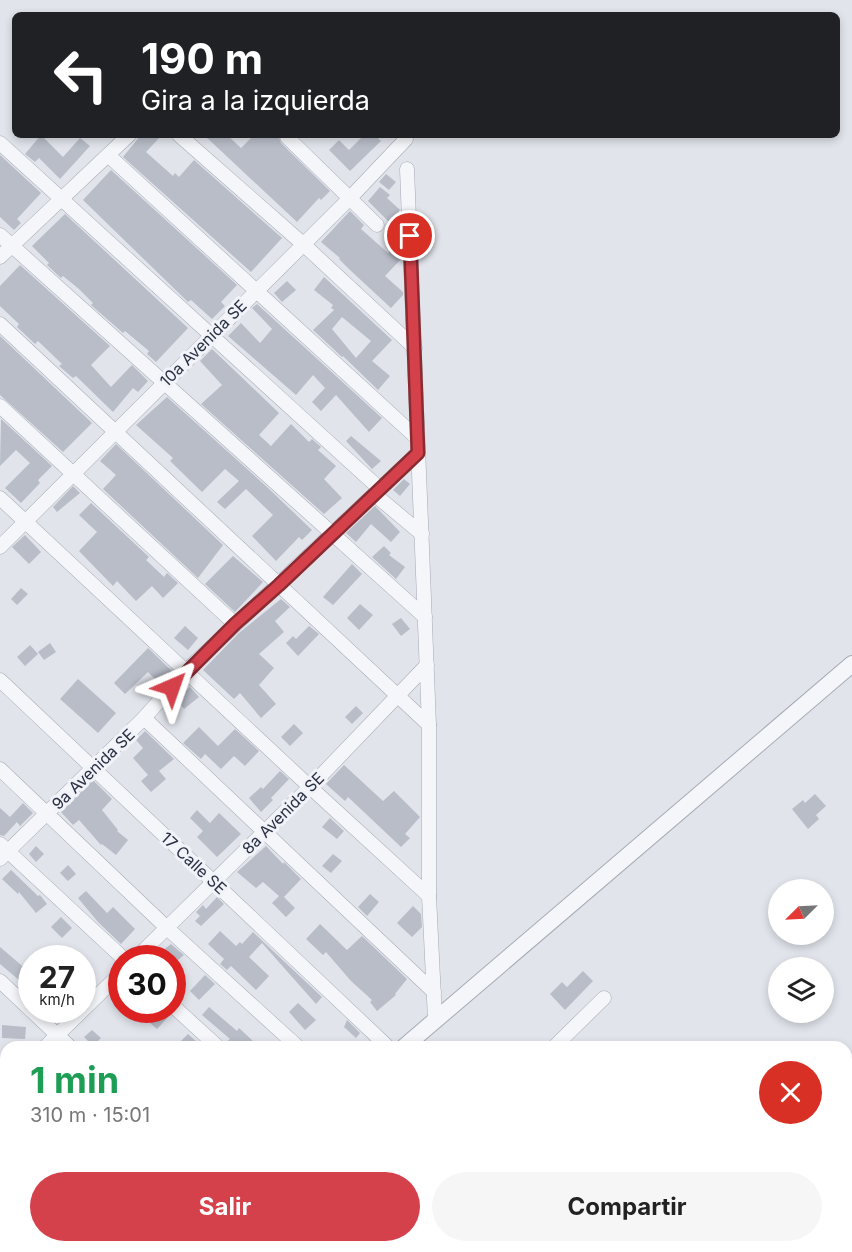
<!DOCTYPE html>
<html lang="es">
<meta charset="utf-8">
<style>
:root{--surface:#fff;--page:#f6f6f6;--text:#222;--muted:#767676;--accent:#d5414b}
body{margin:0;font-family:Inter,sans-serif;background:var(--page);color:var(--text);height:100vh;display:flex;flex-direction:column;font-size:22px;white-space:nowrap}
*{box-sizing:border-box;margin:0}
p{font-size:20px;color:var(--muted)}
.icon{flex:none;width:33px;height:33px;fill:none;stroke:currentColor;stroke-width:2;stroke-linecap:round;stroke-linejoin:round}
.map{position:relative;flex:1;overflow:hidden}
.sheet{position:absolute;left:0px;top:1041px;width:852px;height:212px;display:flex;flex-direction:column;background:var(--surface);border-radius:18px 18px 0 0;box-shadow:0 3px 9px #0003}
.sheet>*{flex:none}
.hud{position:absolute;left:12px;top:12px;width:828px;height:126px;border-radius:9px;box-shadow:0 3px 9px #0003;background:#202124;color:#fff;overflow:hidden}
.needle{width:39px;rotate:246deg}
.tools{position:absolute;left:768px;top:879px;display:grid;gap:12px}
.tools a{display:grid;place-items:center;width:66px;height:66px;border-radius:50%;background:var(--surface);box-shadow:0 3px 9px #0003;font-size:30px}
.speed{position:absolute;left:18px;top:945px;display:flex;gap:12px;font-size:30px;font-weight:700;text-align:center}
.speed>*{display:grid;place-content:center;width:78px;height:78px;border-radius:50%;background:var(--surface);box-shadow:0 3px 9px #0003;line-height:1}
.speed small{font-size:15px;font-weight:400}
.speed .limit{border:9px solid #d22;background:#fff;color:#111}
.pin{position:absolute;display:grid;place-items:center;width:51px;height:51px;color:#fff;margin:-26px;border:3px solid #fff;border-radius:50%;box-shadow:0 2px 6px #0007}
.me{position:absolute;width:66px;margin:-33px;rotate:43deg;stroke-linejoin:round;filter:drop-shadow(0 0 4px #0008)}
.turn{display:flex;align-items:center;gap:21px;height:126px;padding:0 30px;font-size:27px}
.turn .icon{width:78px;height:78px;stroke-width:2.5}
.turn b{display:block;font-size:42px;line-height:51px}
.round{display:grid;place-items:center;flex:none;width:63px;height:63px;border-radius:32px;background:var(--page)}
.summary{display:flex;align-items:center;justify-content:space-between;height:102px;padding:0 30px}
h1{font-size:36px;font-weight:700;line-height:45px;color:#1e9e55}
.action{display:flex;gap:12px;margin-top:auto;padding:12px 30px}
.action a{flex:1;height:69px;border-radius:36px;background:var(--accent);color:#fff;font-size:24px;font-weight:700;line-height:69px;text-align:center}
.action a+a{background:var(--page);color:var(--text)}
.map>svg:first-child{display:block}
</style>
<div class="map">
<svg width="852" height="1252" viewBox="0 0 852 1252">
<rect width="100%" height="100%" fill="#e1e4eb"/>
<g fill="#b8bdc8" fill-rule="evenodd">
<polygon points="41,135 63,157 80,138 90,146 60,179 39,158 35,162 25,154"/>
<polygon points="141,135 162,135 146,152 173,176 175,173 179,177 194,160 282,238 251,272 123,157"/>
<polygon points="204,135 227,135 241,148 254,135 278,135 281,143 330,191 321,200 319,198 297,222"/>
<polygon points="364,135 375,135 381,141 350,171 329,150 339,140 349,150"/>
<polygon points="0,155 41,193 17,219 21,223 14,230 0,217"/>
<polygon points="111,170 237,285 221,302 225,306 212,319 191,300 188,302 83,200"/>
<polygon points="386,174 396,182 389,190 379,182"/>
<polygon points="380,187 390,195 387,198 400,210 389,222 368,201"/>
<polygon points="350,211 364,225 361,229 388,253 394,246 401,252 402,258 385,276 403,292 403,295 391,308 350,270 339,259 340,258 321,242"/>
<polygon points="65,214 188,328 156,362 147,354 149,351 125,331 123,333 91,305 93,303 79,289 63,276 61,278 47,265 49,263 32,246"/>
<polygon points="20,265 110,346 91,365 111,387 132,365 148,381 138,392 133,388 113,412 76,376 73,378 59,366 62,364 38,341 35,344 17,327 19,324 0,306 0,286"/>
<path d="M324,277L392,340L372,361L390,376L378,390L343,356L342,357L313,330L334,310L331,308L333,305L314,290ZM342,317L371,341L356,358L332,329Z"/>
<polygon points="287,281 296,290 282,302 274,293"/>
<polygon points="257,304 382,418 369,432 336,395 321,411 312,402 325,388 313,375 296,395 228,336 241,323 260,343 272,329 252,308"/>
<polygon points="0,336 92,423 63,452 0,395"/>
<polygon points="212,349 279,413 259,435 271,446 291,424 309,442 312,439 321,447 318,450 336,466 324,479 342,498 324,514 201,404 222,385 200,361"/>
<polygon points="167,397 267,487 312,530 302,540 299,537 276,561 252,536 273,515 246,489 225,509 217,502 239,481 225,469 202,492 170,461 173,458 136,425"/>
<polygon points="1,419 52,466 38,480 40,483 21,503 5,488 30,463 16,450 0,466"/>
<polygon points="351,436 381,461 372,469 346,441"/>
<polygon points="116,444 223,545 198,578 103,489 116,475 100,461"/>
<polygon points="404,479 410,484 400,496 393,490"/>
<polygon points="73,486 80,493 57,512 53,507"/>
<polygon points="91,503 149,557 146,560 164,577 167,573 178,583 163,598 152,586 136,601 117,581 113,586 79,551 97,532 79,515"/>
<polygon points="375,506 400,532 391,542 371,524 356,542 346,533"/>
<polygon points="25,535 41,552 29,564 12,547"/>
<polygon points="384,546 391,553 389,555 405,567 396,579 372,557"/>
<polygon points="233,556 263,582 235,612 205,584"/>
<polygon points="352,564 362,574 333,605 323,597"/>
<polygon points="21,588 28,594 17,605 11,599"/>
<polygon points="281,599 290,607 275,621 284,632 259,654 274,668 259,685 276,704 261,718 240,693 234,699 203,670 239,633"/>
<polygon points="360,604 373,615 359,630 347,618"/>
<polygon points="401,618 410,629 401,636 392,624"/>
<polygon points="185,626 198,638 188,650 174,638"/>
<polygon points="309,626 319,634 298,656 286,643 293,636 296,639"/>
<polygon points="50,643 56,652 44,660 38,652"/>
<polygon points="30,645 38,654 25,666 17,657"/>
<polygon points="148,648 172,671 160,684 148,672 125,694 114,683"/>
<polygon points="78,679 116,713 98,733 60,699"/>
<polygon points="190,687 199,697 184,709 176,699"/>
<polygon points="356,706 363,713 352,724 345,717"/>
<polygon points="294,724 303,733 290,746 281,737"/>
<polygon points="199,727 218,746 235,729 259,751 245,766 234,756 221,769 205,754 201,759 183,743"/>
<polygon points="145,731 174,759 159,771 166,779 151,792 141,781 148,775 133,758 143,748 136,740"/>
<polygon points="344,765 383,801 394,791 420,817 405,834 410,838 401,847 348,797 345,801 326,784"/>
<polygon points="280,771 289,779 271,798 273,800 261,812 249,798 261,787 263,789"/>
<polygon points="93,780 112,799 102,810 118,830 117,831 128,840 116,855 102,844 101,845 79,820 73,825 61,812"/>
<polygon points="815,794 826,806 816,815 819,819 808,829 792,809 803,800 805,803"/>
<polygon points="23,803 33,813 20,826 17,822 4,836 0,835 0,808 10,817"/>
<polygon points="197,810 210,823 219,813 241,834 217,857 197,837 203,831 190,818"/>
<polygon points="330,818 344,831 337,839 322,827"/>
<polygon points="36,846 44,854 36,862 29,854"/>
<polygon points="266,846 283,864 284,862 301,879 284,897 295,908 286,917 272,903 279,896 263,882 256,888 237,872"/>
<polygon points="333,854 342,861 331,873 322,866"/>
<polygon points="68,865 76,874 68,881 60,873"/>
<polygon points="11,870 38,896 40,895 47,904 36,913 19,892 18,894 2,879"/>
<polygon points="86,891 107,913 113,907 135,929 121,944 98,922 78,898"/>
<polygon points="370,894 379,902 367,916 358,907"/>
<polygon points="217,897 224,904 201,926 195,921 200,916 196,912 203,905 206,909"/>
<polygon points="413,906 421,914 422,927 412,937 397,923"/>
<polygon points="61,917 72,928 62,938 51,927"/>
<polygon points="320,924 347,950 362,936 407,979 395,994 396,995 377,1011 370,1002 372,1000 351,981 326,952 323,955 306,939"/>
<polygon points="220,931 236,946 240,942 242,944 253,932 322,997 316,1004 262,943 249,957 269,976 256,990 231,966 227,970 220,964 224,959 208,944"/>
<polygon points="171,944 184,955 172,965 172,958 148,958 159,948 162,951"/>
<polygon points="0,947 27,970 19,980 0,964"/>
<polygon points="583,971 593,981 565,1010 550,994 562,982 567,987"/>
<polygon points="205,975 215,984 199,1000 190,991"/>
<polygon points="298,1003 316,1020 305,1030 289,1012"/>
<polygon points="209,1007 237,1031 239,1028 253,1041 248,1047 232,1047 226,1042 230,1039 202,1015"/>
<polygon points="163,1010 170,1015 157,1029 150,1023"/>
<polygon points="347,1020 360,1033 356,1038 344,1027"/>
<polygon points="2,1025 26,1027 25,1039 2,1038"/>
<polygon points="92,1030 101,1038 93,1046 84,1037"/>
<polygon points="188,1034 197,1042 193,1047 175,1047"/>
</g>
<g fill="none" stroke-linecap="round" stroke-linejoin="round">
<defs>
<g id="minor">
<polyline points="179,135 303,244 415,348"/>
<polyline points="287,137 377,225"/>
<polyline points="0,143 380,489"/>
<polyline points="108,155 417,438"/>
<polyline points="407,169 429,725 429,896 435,1019"/>
<polyline points="0,235 425,617"/>
<polyline points="0,257 129,135"/>
<polyline points="0,324 429,725"/>
<polyline points="0,406 235,624"/>
<polyline points="374,494 422,534"/>
<polyline points="0,498 310,787 429,896"/>
<polyline points="0,547 349,199 406,139"/>
<polyline points="0,680 388,1047"/>
<polyline points="144,718 434,992"/>
<polyline points="0,769 167,928 298,1047"/>
<polyline points="0,844 123,958"/>
<polyline points="0,859 144,718 186,671 418,453"/>
<polyline points="136,958 310,787 427,665"/>
<polyline points="0,981 70,1047"/>
<polyline points="172,1005 218,1047"/>
<polyline points="45,1047 122,972"/>
<polyline points="554,1047 604,998"/>
<polyline points="0,1092 6,1086"/>
<polyline points="0,1121 6,1127"/>
<polyline points="124,1246 130,1252"/>
<polyline points="370,1246 376,1252"/>
<polyline points="619,1246 624,1252"/>
<polyline points="350,1252 356,1246"/>
</g>
<g id="tertiary">
<polyline points="404,1047 852,664"/>
<polyline points="166,1252 172,1246"/>
</g>
</defs>
<use href="#minor" stroke="#a6aab5" stroke-width="15"/>
<use href="#tertiary" stroke="#a6aab5" stroke-width="18"/>
<use href="#minor" stroke="#f4f6f9" stroke-width="14"/>
<use href="#tertiary" stroke="#f4f6f9" stroke-width="16"/>
</g>
<g fill="none" stroke-linecap="round" stroke-linejoin="round">
<defs>
<polyline id="route" points="172,687 235,624 279,585 418,453 410,236"/>
</defs>
<use href="#route" stroke="#8a2a31" stroke-width="15"/>
<use href="#route" stroke="#d5414b" stroke-width="10"/>
</g>
<g text-anchor="middle" stroke-width="6" stroke-linejoin="round" paint-order="stroke">
<g font-size="16" fill="#293043" stroke="#f1f3f8">
<text transform="translate(203 343) rotate(-45)" y="6">10a Avenida SE</text>
<text transform="translate(93 769) rotate(-44)" y="6">9a Avenida SE</text>
<text transform="translate(283 813) rotate(-45)" y="6">8a Avenida SE</text>
<text transform="translate(194 863) rotate(43)" y="6">17 Calle SE</text>
</g>
</g>
</svg>
<div class="tools">
<a><svg class="needle" viewBox="-14 -14 28 28"><path d="M0-13l5 13h-10z" fill="#e53935"/><path d="M0 13l5-13h-10z" fill="#767676"/></svg></a>
<a><svg class="icon" aria-label="layers" viewBox="0 0 24 24"><path d="M12 4l9 5-9 5-9-5zM3 14l9 5 9-5"/></svg></a>
</div>
<div class="speed"><div>27<small>km/h</small></div><div class="limit">30</div></div>
<div class="pin" style="left:410px;top:236px;background:#d93025"><svg class="icon" aria-label="arrive" viewBox="0 0 24 24"><path d="M6 21V4h12l-3 4 3 4H6"/></svg></div>
<svg class="me" style="left:172px;top:687px" viewBox="-20 -20 40 40"><path d="M0-17L14 15 0 8-14 15z" fill="#d5414b" stroke="#fff" stroke-width="4"/></svg>
<div class="hud">
<div class="turn"><svg class="icon" aria-label="left" viewBox="0 0 24 24"><path d="M17 20v-9H6M10 6l-5 5 5 5"/></svg><div><b>190 m</b>Gira a la izquierda</div></div>
</div>
<section class="sheet">
<div class="summary"><div><h1>1 min</h1><p>310 m · 15:01</p></div><a class="round" style="background:#d93025;color:#fff"><svg class="icon" aria-label="close" viewBox="0 0 24 24"><path d="M6 6l12 12M18 6L6 18"/></svg></a></div>
<div class="action"><a>Salir</a><a>Compartir</a></div>
</section>
</div>
